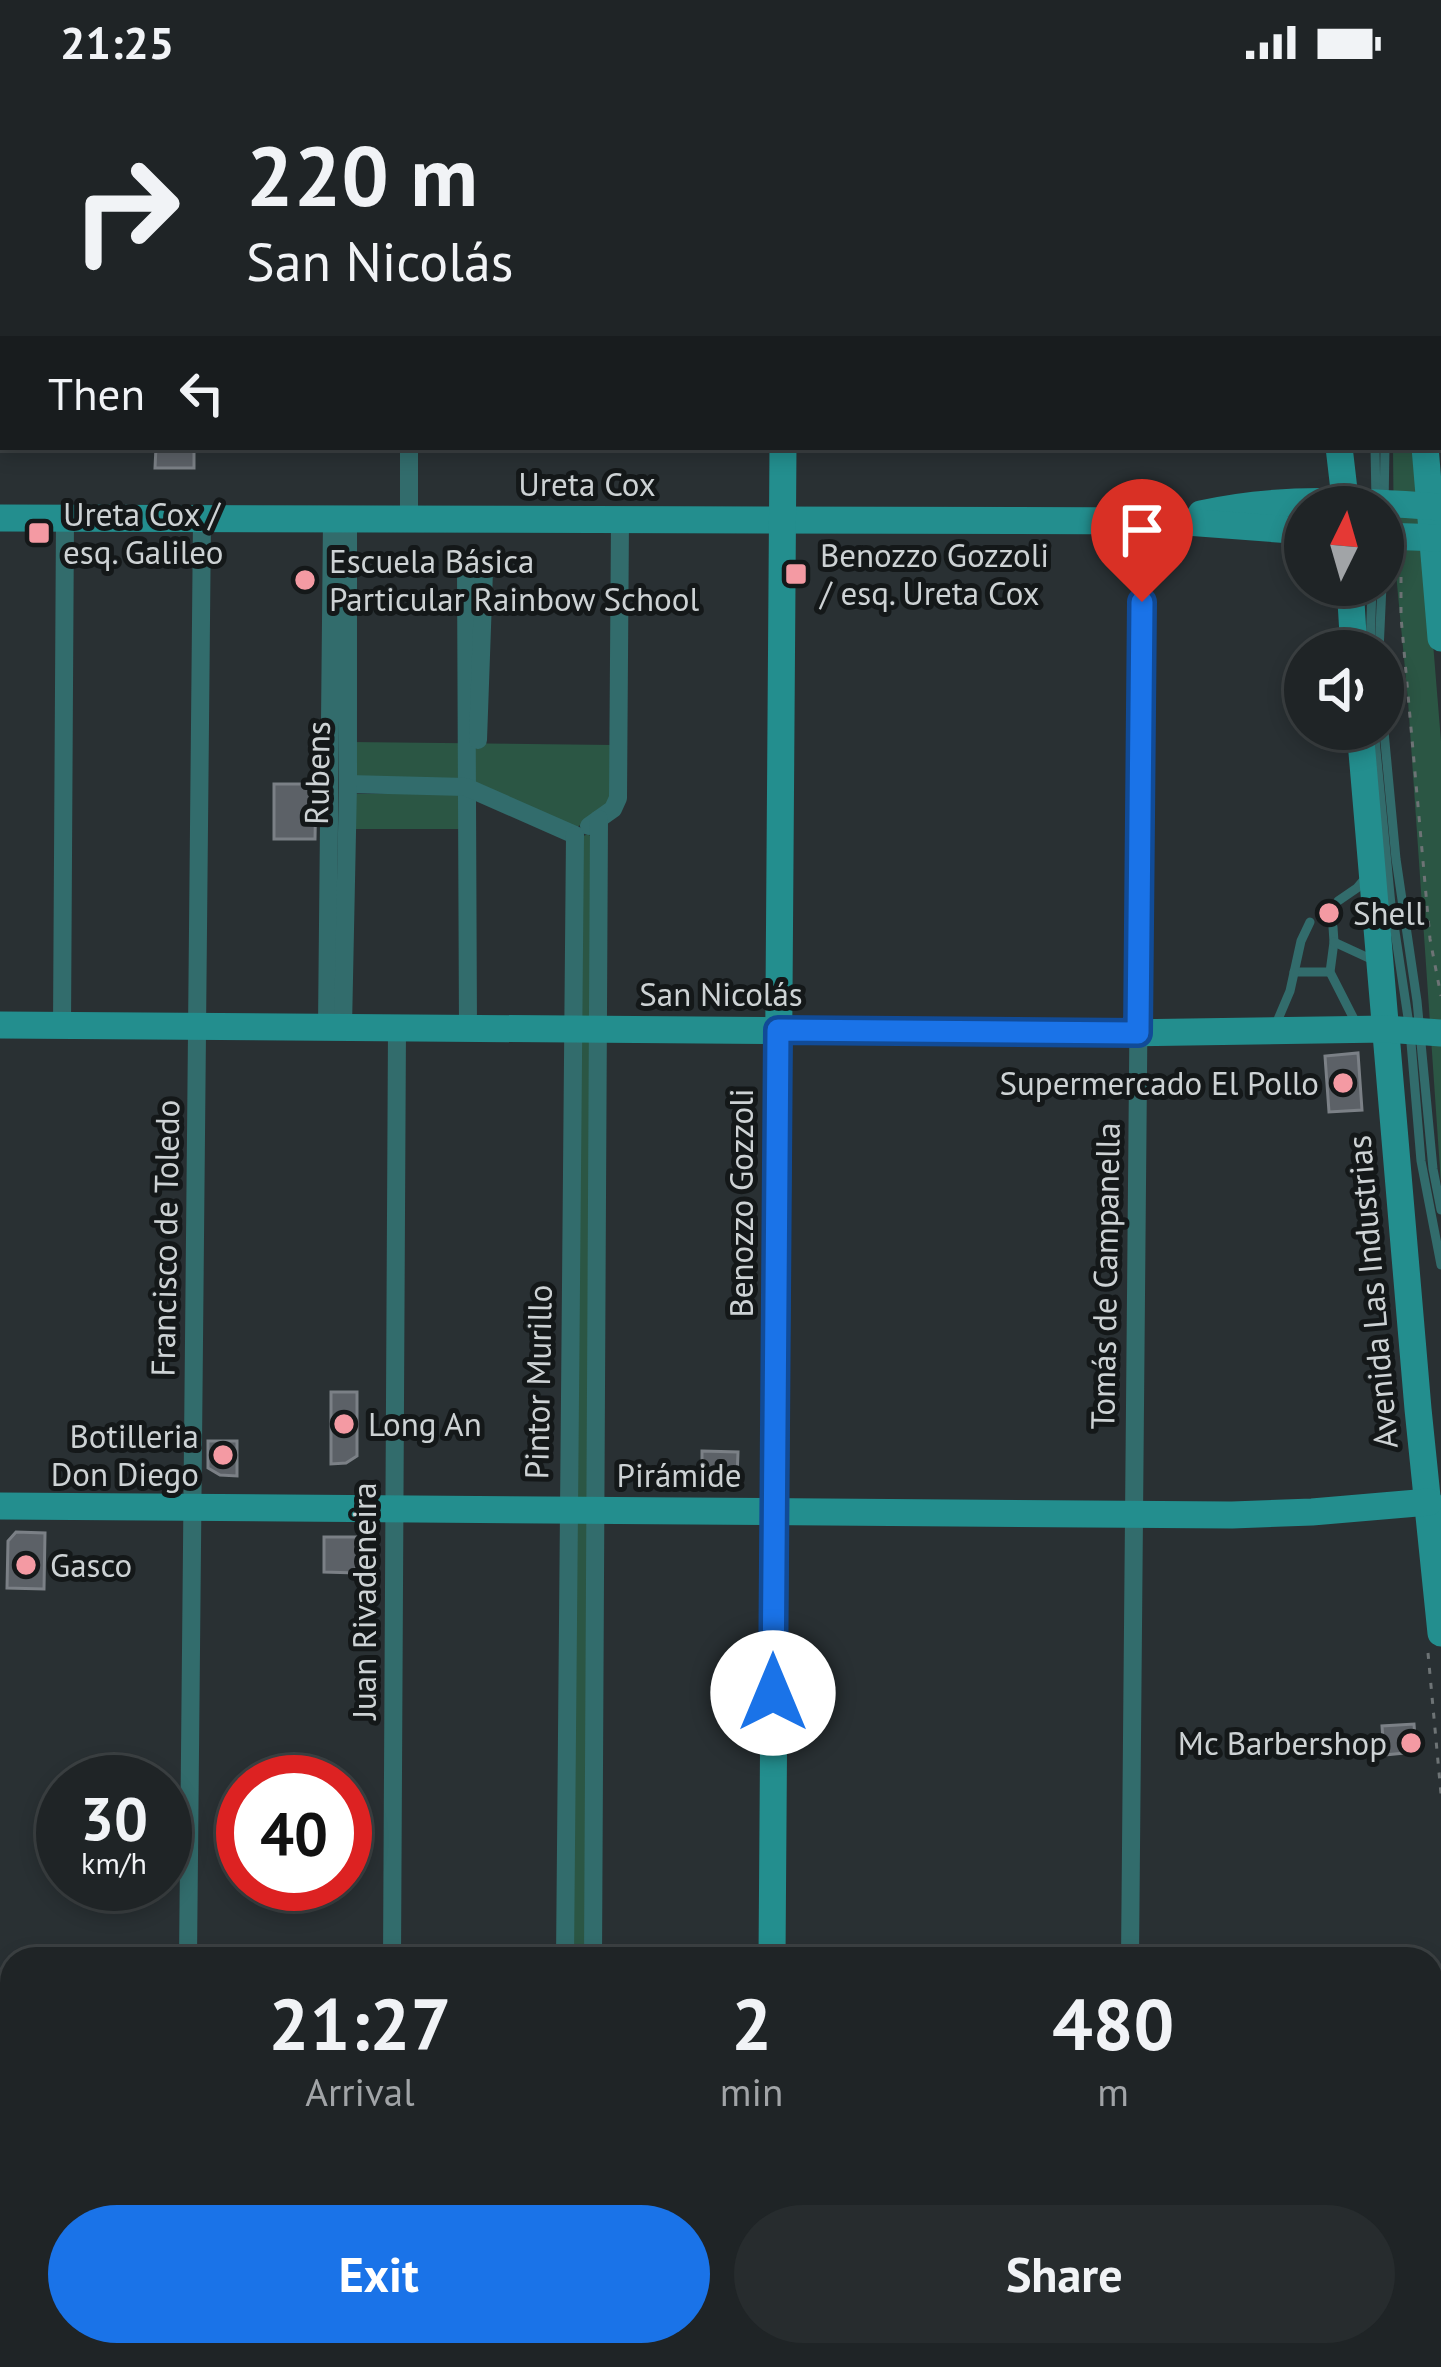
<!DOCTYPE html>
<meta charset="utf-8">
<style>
:root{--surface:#1f2426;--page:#272c2e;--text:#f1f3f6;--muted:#a1a4a7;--line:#3c4143;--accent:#1a73e8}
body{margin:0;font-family:"PT Sans",sans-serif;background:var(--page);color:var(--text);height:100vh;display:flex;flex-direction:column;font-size:45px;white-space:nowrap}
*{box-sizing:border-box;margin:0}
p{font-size:39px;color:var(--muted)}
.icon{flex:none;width:66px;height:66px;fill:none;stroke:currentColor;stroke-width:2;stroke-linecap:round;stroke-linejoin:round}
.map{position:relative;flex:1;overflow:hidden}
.panel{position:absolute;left:0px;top:1863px;width:1443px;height:420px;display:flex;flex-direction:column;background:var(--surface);border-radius:36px 36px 0 0;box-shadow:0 6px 18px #0003,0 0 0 3px var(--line)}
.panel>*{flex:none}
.banner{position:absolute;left:0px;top:0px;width:1443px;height:366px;box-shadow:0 6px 18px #0003,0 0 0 3px var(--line);background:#1f2426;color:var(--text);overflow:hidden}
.needle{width:78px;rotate:5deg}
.controls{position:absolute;left:1284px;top:402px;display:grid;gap:24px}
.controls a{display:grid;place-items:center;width:120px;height:120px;border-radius:50%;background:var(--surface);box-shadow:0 6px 18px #0003,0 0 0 3px var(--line);font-size:60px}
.speed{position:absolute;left:36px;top:1671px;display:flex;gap:24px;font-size:60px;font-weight:700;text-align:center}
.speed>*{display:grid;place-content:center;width:156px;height:156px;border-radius:50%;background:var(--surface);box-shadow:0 6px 18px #0003,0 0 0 3px var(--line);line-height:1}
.speed small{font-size:30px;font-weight:400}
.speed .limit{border:18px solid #d22;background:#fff;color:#111}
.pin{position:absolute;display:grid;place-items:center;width:102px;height:102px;color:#fff;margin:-123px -51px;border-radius:50% 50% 50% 0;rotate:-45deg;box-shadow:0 0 12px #0007}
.pin .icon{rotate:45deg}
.me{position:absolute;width:132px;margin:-66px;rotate:0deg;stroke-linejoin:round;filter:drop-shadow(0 0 9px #0008)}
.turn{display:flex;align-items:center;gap:42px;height:252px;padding:0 48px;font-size:54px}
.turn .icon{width:156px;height:156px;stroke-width:2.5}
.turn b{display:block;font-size:84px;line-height:102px}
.then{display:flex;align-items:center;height:114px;padding:0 48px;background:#0003;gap:24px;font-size:45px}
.eta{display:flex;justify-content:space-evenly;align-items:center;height:204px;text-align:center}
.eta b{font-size:72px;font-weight:600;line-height:84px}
.button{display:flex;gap:24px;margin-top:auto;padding:24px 48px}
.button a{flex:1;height:138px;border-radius:72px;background:var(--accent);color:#fff;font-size:48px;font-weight:600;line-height:138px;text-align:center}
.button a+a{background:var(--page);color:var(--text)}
.status{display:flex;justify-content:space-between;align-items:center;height:84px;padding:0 60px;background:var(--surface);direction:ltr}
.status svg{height:33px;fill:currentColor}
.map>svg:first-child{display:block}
</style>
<div class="status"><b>21:25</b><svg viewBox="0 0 49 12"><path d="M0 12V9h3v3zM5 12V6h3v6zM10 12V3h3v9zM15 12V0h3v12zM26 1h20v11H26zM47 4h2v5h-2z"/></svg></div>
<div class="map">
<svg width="1441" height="2283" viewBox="0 0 1441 2283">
<rect width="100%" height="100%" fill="#293033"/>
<g fill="#2b5644">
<polygon points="1393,363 1417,363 1441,657 1441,1100 1408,617 1394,468"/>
<polygon points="351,658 612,661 610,719 572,747 473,697 352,697"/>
<rect x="350" y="710" width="111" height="35"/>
<polygon points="588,750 591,753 587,1875 573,1875 579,754"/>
</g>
<g fill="#5c6167" stroke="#7b8086" stroke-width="3">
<polygon points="156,363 194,363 194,384 155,384"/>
<polygon points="274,700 316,700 315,755 274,755"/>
<polygon points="1358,969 1362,1026 1329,1028 1325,972"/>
<polygon points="331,1308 357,1308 357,1372 346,1379 331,1380"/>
<polygon points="208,1357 237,1357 237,1392 220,1391 208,1384"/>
<polygon points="702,1367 738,1368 737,1395 702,1394"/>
<polygon points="16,1448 45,1449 44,1505 7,1504 8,1457"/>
<polygon points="324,1453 357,1453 356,1489 324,1488"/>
<polygon points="1414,1640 1416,1668 1384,1671 1382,1642"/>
</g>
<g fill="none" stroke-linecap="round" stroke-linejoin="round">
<g stroke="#6d7375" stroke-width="3" stroke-dasharray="6 9" stroke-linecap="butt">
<polyline points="1355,0 1355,3"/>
<polyline points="1401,478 1401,533 1430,855 1441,912"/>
<polyline points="1428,1569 1441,1710"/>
</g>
<g stroke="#326c6c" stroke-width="9">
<polyline points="1323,0 1324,3"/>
<polyline points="1334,0 1335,3"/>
<polyline points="1375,363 1376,418"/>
<polyline points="1383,483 1385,363"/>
<polyline points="1370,567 1372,501"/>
<polyline points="1379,567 1382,501"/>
<polyline points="1383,637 1396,775 1417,917 1433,1085 1441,1126"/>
<polyline points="1374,645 1391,821 1410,947 1421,1077 1441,1181"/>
<polyline points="1338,817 1357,804 1368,791"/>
<polyline points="1333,843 1334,858 1330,888 1357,941"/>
<polyline points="1334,858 1373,876"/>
<polyline points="1294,888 1330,888"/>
<polyline points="1276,940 1290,907 1301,857 1310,838"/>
</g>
<g stroke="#326c6c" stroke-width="18">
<polyline points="412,3 412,0"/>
<polyline points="1440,194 1441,194"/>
<polyline points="1440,302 1441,302"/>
<polyline points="409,435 409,363"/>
<polyline points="466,486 468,944"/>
<polyline points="478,656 484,487"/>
<polyline points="348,700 466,703 575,751"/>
<polyline points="589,742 613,725 618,714 620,436"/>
<polyline points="62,942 65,434"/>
<polyline points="327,942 332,435"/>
<polyline points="343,943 348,700 348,435"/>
<polyline points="188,1875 202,434"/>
<polyline points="392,1875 397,944"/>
<polyline points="565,1875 575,751"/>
<polyline points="593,1875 599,735"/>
<polyline points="1130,1875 1143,437"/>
<polyline points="47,2283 47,2271"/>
<polyline points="185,2283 185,2271"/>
<polyline points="329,2283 329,2271"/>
<polyline points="462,2283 462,2271"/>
<polyline points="608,2283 608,2271"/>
<polyline points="1128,2283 1128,2271"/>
</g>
<g stroke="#238e8e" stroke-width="27">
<polyline points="1302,0 1303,3"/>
<polyline points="1392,0 1392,3"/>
<polyline points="787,3 787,0"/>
<polyline points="1339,363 1346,423"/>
<polyline points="1425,363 1441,554"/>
<path d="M1201,430C1280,412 1360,417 1441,423"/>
<polyline points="0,434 1173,437 1305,447"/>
<polyline points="1383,452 1441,454"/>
<polyline points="1350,501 1354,567"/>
<polyline points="1360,645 1418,1325 1441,1549"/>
<polyline points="0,941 1123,949 1386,945 1441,949"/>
<polyline points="0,1422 1232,1431 1312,1428 1429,1418"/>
<polyline points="772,1875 783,363"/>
<polyline points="1431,1943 1441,1942"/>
<polyline points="0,1946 12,1946"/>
<polyline points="770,2283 770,2271"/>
</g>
</g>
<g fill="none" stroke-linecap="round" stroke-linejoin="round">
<defs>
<polyline id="route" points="773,1609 778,946 1138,949 1142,518"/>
</defs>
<use href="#route" stroke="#114b97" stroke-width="30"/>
<use href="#route" stroke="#1a73e8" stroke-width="21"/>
</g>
<g fill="#f49aa3" stroke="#141819" stroke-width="4.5">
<rect x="27" y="437" width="24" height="24" rx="6"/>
<rect x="784" y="478" width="24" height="24" rx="6"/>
<circle cx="305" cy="496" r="12"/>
<circle cx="1329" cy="829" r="12"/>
<circle cx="1343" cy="999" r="12"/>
<circle cx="344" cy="1340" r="12"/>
<circle cx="223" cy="1371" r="12"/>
<circle cx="26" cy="1481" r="12"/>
<circle cx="1411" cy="1659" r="12"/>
</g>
<g text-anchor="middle" stroke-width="10" stroke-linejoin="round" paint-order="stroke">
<g font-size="33" fill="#cdd2d4" stroke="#141819">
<text x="587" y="412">Ureta Cox</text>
<text transform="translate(317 689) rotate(-89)" y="12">Rubens</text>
<text x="721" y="922">San Nicolás</text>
<text transform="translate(741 1119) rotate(-90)" y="12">Benozzo Gozzoli</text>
<text transform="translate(165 1154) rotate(-89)" y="12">Francisco de Toledo</text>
<text transform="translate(1105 1192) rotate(-89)" y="12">Tomás de Campanella</text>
<text transform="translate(1372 1208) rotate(-95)" y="12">Avenida Las Industrias</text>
<text transform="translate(538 1298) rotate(-89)" y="12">Pintor Murillo</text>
<text x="679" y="1403">Pirámide</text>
<text transform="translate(364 1517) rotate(-90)" y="12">Juan Rivadeneira</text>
</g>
<g font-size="33" fill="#cdd2d4" stroke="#141819" text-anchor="start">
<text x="63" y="442">Ureta Cox /<tspan x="63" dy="38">esq. Galileo</tspan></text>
<text x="820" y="483">Benozzo Gozzoli<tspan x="820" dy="38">/ esq. Ureta Cox</tspan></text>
<text x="329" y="489">Escuela Básica<tspan x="329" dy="38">Particular Rainbow School</tspan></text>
<text x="1353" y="841">Shell</text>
<text x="1319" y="1011" text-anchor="end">Supermercado El Pollo</text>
<text x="368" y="1352">Long An</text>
<text x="199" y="1364" text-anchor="end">Botilleria<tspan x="199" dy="38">Don Diego</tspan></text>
<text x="50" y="1493">Gasco</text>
<text x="1387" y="1671" text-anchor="end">Mc Barbershop</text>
</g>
</g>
</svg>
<div class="controls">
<a><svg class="needle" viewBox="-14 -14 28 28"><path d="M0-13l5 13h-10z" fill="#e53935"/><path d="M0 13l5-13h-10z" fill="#a1a4a7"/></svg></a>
<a><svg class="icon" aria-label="sound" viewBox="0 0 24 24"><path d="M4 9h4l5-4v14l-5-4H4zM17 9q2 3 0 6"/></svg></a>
</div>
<div class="speed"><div>30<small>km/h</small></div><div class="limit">40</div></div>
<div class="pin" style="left:1142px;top:518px;background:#d93025"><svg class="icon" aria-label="arrive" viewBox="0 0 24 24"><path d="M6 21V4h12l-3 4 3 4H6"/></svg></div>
<svg class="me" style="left:773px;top:1609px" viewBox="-20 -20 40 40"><circle r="19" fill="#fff"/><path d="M0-13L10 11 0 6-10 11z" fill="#1a73e8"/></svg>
<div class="banner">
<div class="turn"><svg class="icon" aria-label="right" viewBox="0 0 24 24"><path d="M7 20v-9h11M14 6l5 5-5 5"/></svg><div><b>220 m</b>San Nicolás</div></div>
<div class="then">Then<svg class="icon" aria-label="left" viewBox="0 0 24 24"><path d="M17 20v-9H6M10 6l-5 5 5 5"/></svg></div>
</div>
<section class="panel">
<div class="eta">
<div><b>21:27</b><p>Arrival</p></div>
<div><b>2</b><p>min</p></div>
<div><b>480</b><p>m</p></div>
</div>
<div class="button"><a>Exit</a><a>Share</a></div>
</section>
</div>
